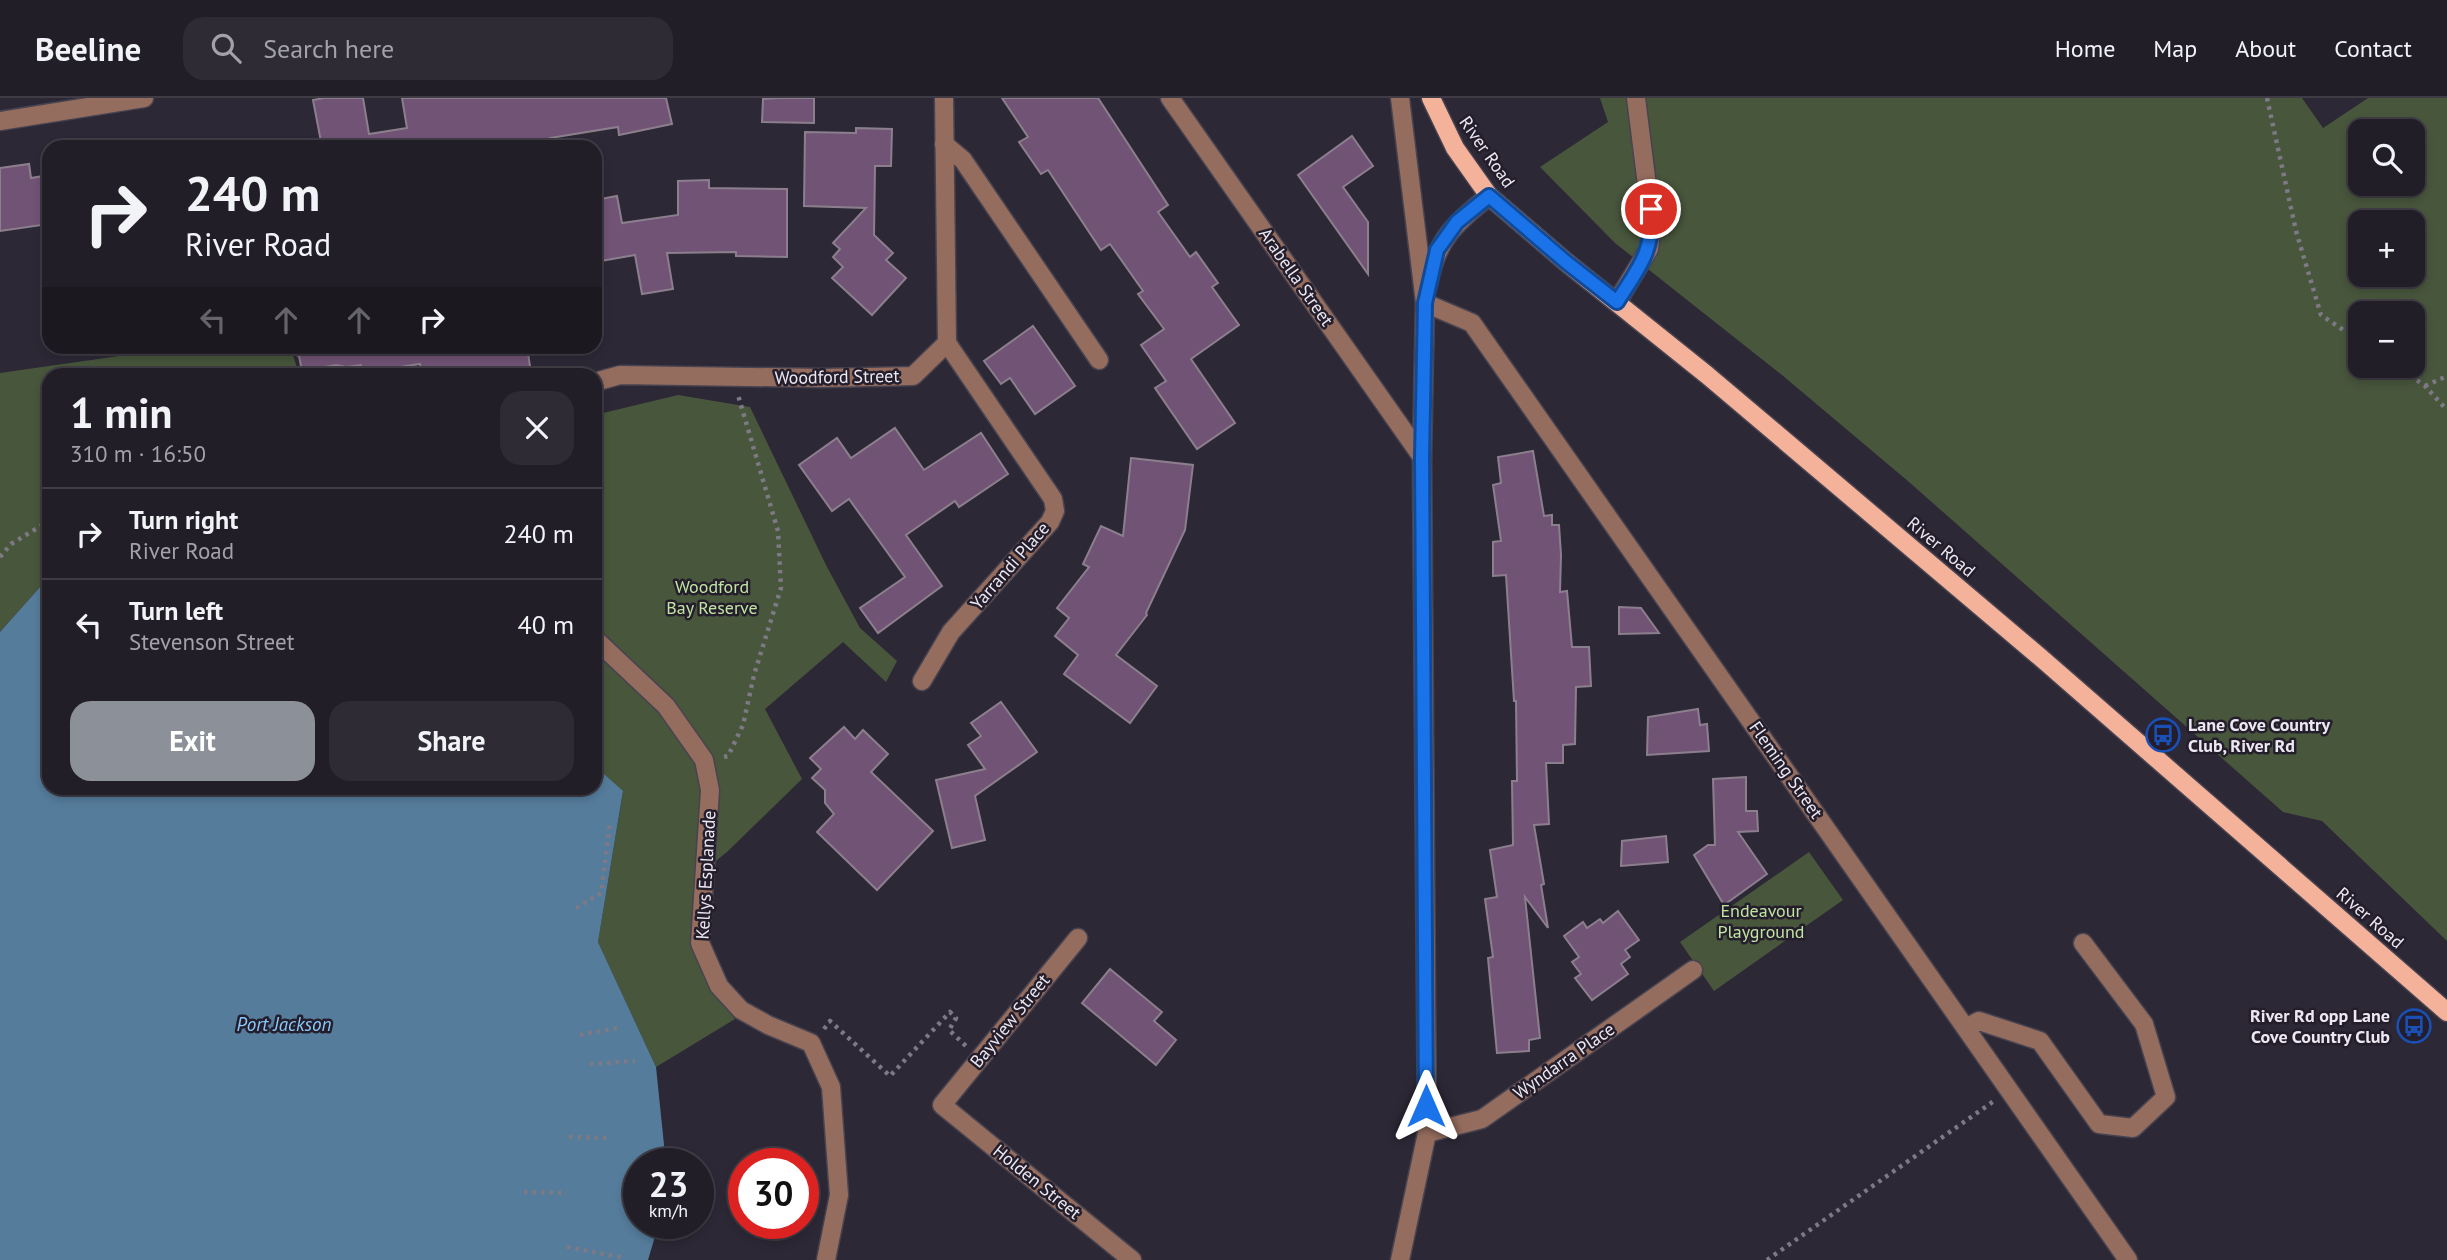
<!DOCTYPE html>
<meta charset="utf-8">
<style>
:root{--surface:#221e28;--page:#2e2b34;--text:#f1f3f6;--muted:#a2a2a8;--line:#3f3c45;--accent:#8c9099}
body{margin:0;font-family:"PT Sans",sans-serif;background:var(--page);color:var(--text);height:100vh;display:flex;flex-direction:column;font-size:26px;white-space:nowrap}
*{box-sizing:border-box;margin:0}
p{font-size:23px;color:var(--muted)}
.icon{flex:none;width:38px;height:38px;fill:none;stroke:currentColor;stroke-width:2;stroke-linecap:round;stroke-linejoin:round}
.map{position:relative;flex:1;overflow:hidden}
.side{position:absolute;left:42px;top:270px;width:560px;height:427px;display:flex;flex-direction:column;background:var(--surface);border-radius:21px;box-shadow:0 4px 10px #0003,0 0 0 2px var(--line)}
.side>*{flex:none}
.guide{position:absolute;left:42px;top:42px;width:560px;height:214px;border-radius:21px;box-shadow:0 4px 10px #0003,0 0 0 2px var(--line);background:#221e28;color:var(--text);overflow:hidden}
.controls{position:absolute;left:2348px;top:21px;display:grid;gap:14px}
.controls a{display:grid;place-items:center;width:77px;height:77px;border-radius:14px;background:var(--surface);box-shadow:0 4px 10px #0003,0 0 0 2px var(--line);font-size:35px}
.speed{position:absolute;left:623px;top:1050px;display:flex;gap:14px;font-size:35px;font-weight:700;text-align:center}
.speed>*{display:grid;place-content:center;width:91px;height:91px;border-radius:50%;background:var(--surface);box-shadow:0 4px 10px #0003,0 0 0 2px var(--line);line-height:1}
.speed small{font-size:18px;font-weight:400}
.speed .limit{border:10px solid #d22;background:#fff;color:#111}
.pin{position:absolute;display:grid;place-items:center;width:60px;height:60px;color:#fff;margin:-30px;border:4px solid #fff;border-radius:50%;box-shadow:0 2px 7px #0007}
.me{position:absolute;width:77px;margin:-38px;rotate:0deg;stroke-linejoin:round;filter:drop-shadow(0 0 5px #0008)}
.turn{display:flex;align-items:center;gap:24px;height:147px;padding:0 28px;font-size:32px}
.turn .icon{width:91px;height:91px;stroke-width:2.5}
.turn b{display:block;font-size:49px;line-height:60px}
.lanes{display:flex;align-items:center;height:66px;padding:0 28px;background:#0003;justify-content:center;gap:35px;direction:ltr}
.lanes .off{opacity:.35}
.round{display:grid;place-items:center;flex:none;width:74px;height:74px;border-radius:21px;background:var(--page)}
.head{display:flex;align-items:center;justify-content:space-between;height:119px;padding:0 28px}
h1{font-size:42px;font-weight:600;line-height:52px}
.action{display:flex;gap:14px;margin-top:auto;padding:14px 28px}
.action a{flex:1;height:80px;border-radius:21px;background:var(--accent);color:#fff;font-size:28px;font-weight:600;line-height:80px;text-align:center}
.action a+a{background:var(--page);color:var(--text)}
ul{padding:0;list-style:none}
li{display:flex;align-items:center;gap:21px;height:91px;padding:0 28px;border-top:2px solid var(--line)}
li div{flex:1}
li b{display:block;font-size:26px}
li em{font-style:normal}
header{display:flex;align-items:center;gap:42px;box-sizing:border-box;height:98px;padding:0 35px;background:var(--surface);border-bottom:2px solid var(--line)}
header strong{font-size:33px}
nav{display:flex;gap:38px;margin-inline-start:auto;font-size:24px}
.search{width:490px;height:63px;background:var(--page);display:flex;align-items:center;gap:18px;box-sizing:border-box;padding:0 24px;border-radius:21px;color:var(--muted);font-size:26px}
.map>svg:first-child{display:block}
</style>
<header>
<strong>Beeline</strong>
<div class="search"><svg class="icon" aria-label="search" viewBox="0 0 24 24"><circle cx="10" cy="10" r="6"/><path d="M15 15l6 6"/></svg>Search here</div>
<nav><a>Home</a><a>Map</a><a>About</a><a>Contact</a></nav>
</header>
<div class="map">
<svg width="2447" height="1162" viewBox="0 0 2447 1162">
<rect width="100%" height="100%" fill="#2d2836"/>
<g fill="#48563c" fill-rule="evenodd">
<path d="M1600,0H2302L2323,30L2368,0H2447V843L2322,723L2283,714L1909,384L1782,277L1615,145L1540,69L1608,24ZM2361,33H2413V86H2361ZM2361,124H2413V177H2361ZM2361,215H2413V268H2361Z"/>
<polygon points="290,248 299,276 49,276 49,479 0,534 0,275 182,249"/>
<polygon points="678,297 750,309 826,467 860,530 897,563 886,584 843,544 765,611 802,681 727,754 697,778 695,846 735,921 656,969 598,844 623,694 595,668 595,320 599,316"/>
<polygon points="1809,754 1843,802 1714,893 1680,844"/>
</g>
<polygon fill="#557c9b" points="49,479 49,690 595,690 595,668 623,693 598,844 656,969 666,1066 639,1066 639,1125 659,1125 648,1162 0,1162 0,534"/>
<g fill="#715375" stroke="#8c7f8d" stroke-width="2">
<polygon points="324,0 363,0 369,36 407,30 402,0 666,0 672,26 619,37 618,29 550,40 551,43 521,49 322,49 313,2"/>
<polygon points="779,0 814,0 814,25 762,24 763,1"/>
<polygon points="1002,0 1098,0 1168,107 1158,114 1190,159 1196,154 1218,185 1212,189 1239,227 1191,261 1235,325 1197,351 1155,290 1166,283 1141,247 1164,231 1138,196 1143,193 1110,146 1101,152 1048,72 1041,76 1019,44 1028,39"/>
<polygon points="856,30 892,31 891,68 875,68 874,137 893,155 886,162 906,180 872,217 832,180 843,169 833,159 840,151 833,145 866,110 804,108 805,34 856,35"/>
<polygon points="1352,38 1373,68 1343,89 1368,124 1368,176 1298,77"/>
<polygon points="29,66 31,80 49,77 49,126 0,133 0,70"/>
<polygon points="709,82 709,90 787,91 787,159 736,158 736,154 667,155 673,191 642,196 635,157 595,164 595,102 617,98 622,125 678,117 678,83"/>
<polygon points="1033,228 1075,288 1035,316 1010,280 1001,286 984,263"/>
<polygon points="294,248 527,248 531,275 519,276 422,276 420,266 362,275 361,267 346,269 336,267 302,273 299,258 293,256"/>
<polygon points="895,330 924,372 981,335 1008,376 959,409 955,403 906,437 942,488 878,535 860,510 905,479 849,401 832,413 799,367 837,340 851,360"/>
<polygon points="1533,353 1544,418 1552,417 1552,427 1559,427 1561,457 1560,494 1567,493 1572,549 1589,549 1591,588 1576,589 1575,646 1563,647 1563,665 1546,665 1549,726 1534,727 1544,786 1541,787 1548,830 1525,799 1540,940 1529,942 1529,953 1497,955 1488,860 1493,859 1485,801 1497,799 1490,752 1513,747 1512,683 1517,683 1516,603 1514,603 1506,477 1493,478 1493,444 1501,443 1493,387 1501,385 1498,359"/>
<polygon points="1131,360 1193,367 1185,432 1146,515 1147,517 1116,557 1157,588 1130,625 1064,576 1078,557 1055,538 1069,520 1057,510 1089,469 1083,466 1101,428 1123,438"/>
<polygon points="1619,509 1641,510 1659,535 1619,536"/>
<polygon points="1001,604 1037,654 975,698 985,742 952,750 936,682 985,671 968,647 981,638 971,625"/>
<polygon points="1698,611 1700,627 1707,626 1709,653 1647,657 1648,619"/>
<polygon points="844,629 855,641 863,632 888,656 871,674 933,733 877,792 817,734 834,716 825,705 825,692 812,680 821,671 810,660"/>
<polygon points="1746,679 1746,713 1757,713 1758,733 1738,734 1767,776 1724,807 1694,757 1708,747 1715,747 1713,681"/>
<polygon points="1666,738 1668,764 1621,768 1622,743"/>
<polygon points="1618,813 1639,842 1625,852 1630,859 1621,866 1628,876 1592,902 1575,880 1581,876 1572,864 1579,859 1564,838 1583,824 1587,830 1600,821 1603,825"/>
<polygon points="1110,871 1162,914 1154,923 1176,942 1156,967 1082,905"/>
</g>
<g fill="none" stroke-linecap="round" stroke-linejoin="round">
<defs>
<g id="minor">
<polyline points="1170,0 1422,359"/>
<polyline points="1400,0 1425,205 1422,359 1427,1035 1400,1162"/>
<polyline points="0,23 144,0"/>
<polyline points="944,46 963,62 1099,262"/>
<path d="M1428,187C1436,142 1455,125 1489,98"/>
<polyline points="1617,204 1649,151 1652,127 1636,0"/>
<polyline points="1425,205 1472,225 2128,1162"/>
<polyline points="595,284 620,277 823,280 913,278 947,245 944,0"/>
<polyline points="595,541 666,608 704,662 710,692 700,845 719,888 741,912 768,927 811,945 831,989 839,1097 826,1162"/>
<polyline points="922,583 951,534 1050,424 1055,413 1053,401 947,245"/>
<polyline points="1078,840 942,1007 1132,1162"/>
<polyline points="1966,930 1979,923 2040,943 2099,1026 2133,1030 2166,999 2144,926 2083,845"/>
<polyline points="1427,1035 1482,1021 1693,872"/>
</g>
<polyline id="major" points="1431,0 1455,50 1489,98 1566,164 1707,277 2040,559 2447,914"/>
</defs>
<use href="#minor" stroke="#484350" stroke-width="21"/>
<use href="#major" stroke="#484350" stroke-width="21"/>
<g stroke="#7d7985" stroke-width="4.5" stroke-dasharray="3.5 5" stroke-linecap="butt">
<polyline points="2267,0 2296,133 2321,217 2361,244"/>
<polyline points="2396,268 2425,288 2447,312"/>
<polyline points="2425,288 2447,278"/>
<polyline points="0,459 11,446 49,423"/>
<polyline points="724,659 728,658 743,627 754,577 781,490 778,433 738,297"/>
<polyline points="576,810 601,795 610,725"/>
<polyline points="824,931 830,923 890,978 950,914 956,920 949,932 966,948"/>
<polyline points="580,937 618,930"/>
<polyline points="590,966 635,963"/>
<polyline points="569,1039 606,1040"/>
<polyline points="524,1094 567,1095"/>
<polyline points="567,1149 625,1160"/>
<polyline points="1767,1162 1994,1003"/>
</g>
<use href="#minor" stroke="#956d5e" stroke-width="18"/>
<use href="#major" stroke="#f5b29b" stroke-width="18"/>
</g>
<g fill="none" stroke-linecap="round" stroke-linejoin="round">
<defs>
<path id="route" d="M1426,1008L1422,359L1425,205L1437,152L1457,124L1489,98L1566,164L1617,204C1639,169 1654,154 1651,111"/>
</defs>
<use href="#route" stroke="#114b97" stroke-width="18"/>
<use href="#route" stroke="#1a73e8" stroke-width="12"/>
</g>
<defs>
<symbol id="bus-ring" viewBox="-11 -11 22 22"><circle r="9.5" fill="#241e2c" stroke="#1a4fb4" stroke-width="1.5"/><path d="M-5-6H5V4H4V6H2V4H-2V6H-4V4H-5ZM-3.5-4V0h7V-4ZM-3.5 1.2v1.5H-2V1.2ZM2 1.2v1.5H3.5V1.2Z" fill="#1a4fb4"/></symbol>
</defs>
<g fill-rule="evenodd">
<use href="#bus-ring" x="2144" y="618" width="38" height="38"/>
<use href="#bus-ring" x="2395" y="909" width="38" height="38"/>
</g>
<g text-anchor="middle" stroke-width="5" stroke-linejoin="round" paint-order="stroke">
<g font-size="18" fill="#ebe8f1" stroke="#241e2c">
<text transform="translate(1487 54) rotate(55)" y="6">River Road</text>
<text transform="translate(1296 179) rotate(55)" y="6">Arabella Street</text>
<text transform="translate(837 279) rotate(-1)" y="6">Woodford Street</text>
<text transform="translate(1941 449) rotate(40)" y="6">River Road</text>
<text transform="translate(1010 468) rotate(-49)" y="6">Yarrandi Place</text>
<text transform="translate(1786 672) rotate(55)" y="6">Fleming Street</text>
<text transform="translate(706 777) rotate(-87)" y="6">Kellys Esplanade</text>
<text transform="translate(2370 820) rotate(41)" y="6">River Road</text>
<text transform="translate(1010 923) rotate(-51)" y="6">Bayview Street</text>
<text transform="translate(1564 963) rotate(-35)" y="6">Wyndarra Place</text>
<text transform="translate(1037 1084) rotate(39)" y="6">Holden Street</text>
</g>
<g font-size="18" fill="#c1e4a1" stroke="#241e2c">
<text x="712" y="495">Woodford<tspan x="712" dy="21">Bay Reserve</tspan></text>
<text x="1761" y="819">Endeavour<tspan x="1761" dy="21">Playground</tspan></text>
</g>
<g font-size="18" font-weight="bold" fill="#ebe8f1" stroke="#241e2c" text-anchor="start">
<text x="2188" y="633">Lane Cove Country<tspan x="2188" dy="21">Club, River Rd</tspan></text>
<text x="2390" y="924" text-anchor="end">River Rd opp Lane<tspan x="2390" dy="21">Cove Country Club</tspan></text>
</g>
<g font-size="19" font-style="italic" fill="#8ac9fb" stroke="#241e2c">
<text x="284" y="933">Port Jackson</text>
</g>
</g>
</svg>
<div class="controls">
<a><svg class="icon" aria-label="search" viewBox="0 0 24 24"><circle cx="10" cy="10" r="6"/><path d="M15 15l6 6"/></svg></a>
<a>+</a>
<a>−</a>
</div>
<div class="speed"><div>23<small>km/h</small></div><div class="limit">30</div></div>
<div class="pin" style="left:1651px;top:111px;background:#d93025"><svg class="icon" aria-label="arrive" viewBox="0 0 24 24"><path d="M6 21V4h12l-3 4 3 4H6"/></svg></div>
<svg class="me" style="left:1426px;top:1008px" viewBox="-20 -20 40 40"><path d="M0-17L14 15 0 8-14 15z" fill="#1a73e8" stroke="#fff" stroke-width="4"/></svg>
<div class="guide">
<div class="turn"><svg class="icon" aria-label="right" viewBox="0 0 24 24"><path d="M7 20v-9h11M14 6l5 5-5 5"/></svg><div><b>240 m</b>River Road</div></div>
<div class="lanes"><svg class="icon off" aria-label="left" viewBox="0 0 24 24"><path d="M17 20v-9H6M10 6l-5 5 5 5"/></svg><svg class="icon off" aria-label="ahead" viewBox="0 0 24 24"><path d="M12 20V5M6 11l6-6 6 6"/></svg><svg class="icon off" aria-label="ahead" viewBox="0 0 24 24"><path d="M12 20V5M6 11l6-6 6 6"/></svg><svg class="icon" aria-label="right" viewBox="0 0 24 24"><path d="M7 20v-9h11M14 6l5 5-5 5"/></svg></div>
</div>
<section class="side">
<div class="head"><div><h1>1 min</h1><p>310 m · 16:50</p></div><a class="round"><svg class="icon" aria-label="close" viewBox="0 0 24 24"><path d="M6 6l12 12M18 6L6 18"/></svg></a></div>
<ul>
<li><svg class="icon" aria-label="right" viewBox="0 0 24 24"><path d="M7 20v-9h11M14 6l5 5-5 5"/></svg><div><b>Turn right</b><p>River Road</p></div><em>240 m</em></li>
<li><svg class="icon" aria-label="left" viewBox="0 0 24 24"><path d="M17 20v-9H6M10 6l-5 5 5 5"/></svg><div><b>Turn left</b><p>Stevenson Street</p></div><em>40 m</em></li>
</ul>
<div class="action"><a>Exit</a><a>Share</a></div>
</section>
</div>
